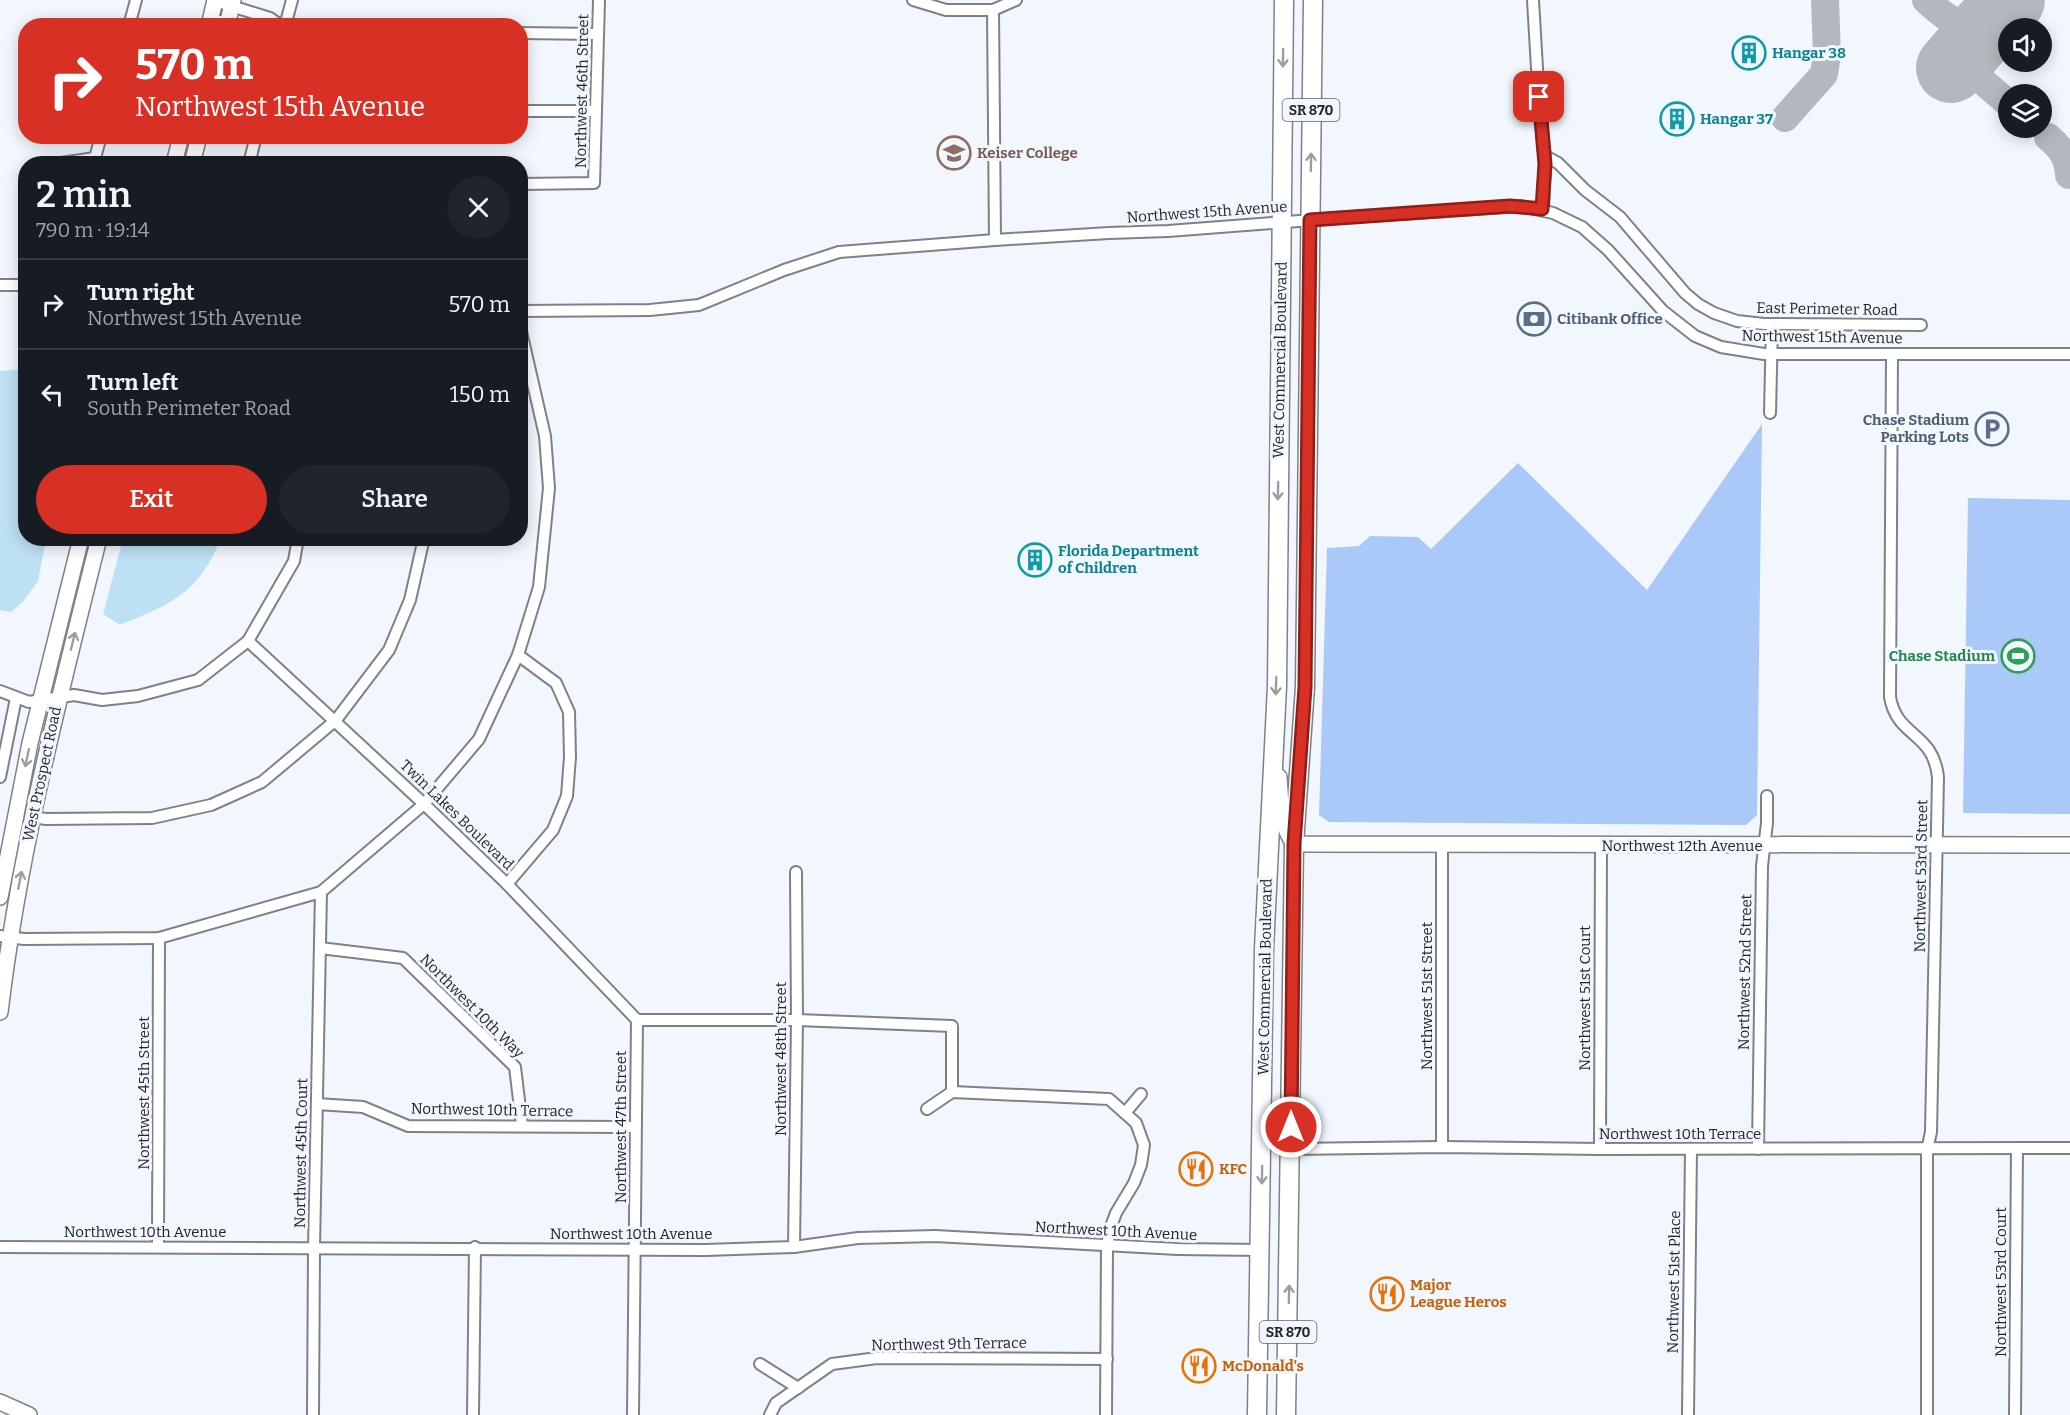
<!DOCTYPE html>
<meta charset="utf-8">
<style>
:root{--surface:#171b24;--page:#20242c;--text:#f1f3f6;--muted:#9ea1a6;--line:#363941;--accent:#d93025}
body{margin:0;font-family:Bitter,serif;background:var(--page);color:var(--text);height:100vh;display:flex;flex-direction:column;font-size:22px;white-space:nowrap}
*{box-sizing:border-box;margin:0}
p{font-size:20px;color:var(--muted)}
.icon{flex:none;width:33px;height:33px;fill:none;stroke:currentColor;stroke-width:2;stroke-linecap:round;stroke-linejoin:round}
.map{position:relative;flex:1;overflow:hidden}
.drawer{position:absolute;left:18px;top:156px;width:510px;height:390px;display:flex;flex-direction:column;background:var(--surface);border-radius:24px;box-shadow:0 3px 15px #0003}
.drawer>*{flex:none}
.hud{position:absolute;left:18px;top:18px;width:510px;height:126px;border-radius:24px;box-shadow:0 3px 15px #0003;background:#d93025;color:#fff;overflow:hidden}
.controls{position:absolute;left:1998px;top:18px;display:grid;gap:12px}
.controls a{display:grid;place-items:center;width:54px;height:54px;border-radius:50%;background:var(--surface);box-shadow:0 3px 15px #0003;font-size:30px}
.pin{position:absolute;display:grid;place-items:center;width:51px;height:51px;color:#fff;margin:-26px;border-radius:12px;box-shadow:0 3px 9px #0006}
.me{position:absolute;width:66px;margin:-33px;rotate:0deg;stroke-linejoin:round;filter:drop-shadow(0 0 4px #0008)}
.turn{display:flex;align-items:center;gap:21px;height:126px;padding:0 18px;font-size:27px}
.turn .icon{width:78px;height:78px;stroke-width:2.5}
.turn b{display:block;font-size:42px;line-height:51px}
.round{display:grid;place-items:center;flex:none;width:63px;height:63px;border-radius:32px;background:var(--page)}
.head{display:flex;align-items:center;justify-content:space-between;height:102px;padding:0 18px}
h1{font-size:36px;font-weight:600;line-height:45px}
.button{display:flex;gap:12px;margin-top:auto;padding:12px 18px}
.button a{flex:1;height:69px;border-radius:36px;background:var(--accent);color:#fff;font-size:24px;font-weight:600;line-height:69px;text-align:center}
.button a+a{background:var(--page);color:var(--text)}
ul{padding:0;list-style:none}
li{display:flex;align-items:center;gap:18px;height:90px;padding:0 18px;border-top:2px solid var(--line)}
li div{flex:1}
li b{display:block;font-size:22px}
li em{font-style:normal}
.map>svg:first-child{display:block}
</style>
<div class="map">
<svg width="2070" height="1415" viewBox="0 0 2070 1415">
<rect width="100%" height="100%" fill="#f2f7fe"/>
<g fill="#abc9f8">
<polygon points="1762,424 1757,815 1746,825 1329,822 1319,815 1327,548 1359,546 1370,536 1418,537 1431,549 1518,463 1647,590"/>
<polygon points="1968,498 2070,500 2070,814 1963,813"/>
</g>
<g fill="#bee0f4">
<polygon points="25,369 26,538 46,539 38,581 23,602 11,612 0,610 0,371"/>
<path d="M123,539V538L221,539C216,549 211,562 203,572C183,601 151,612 120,625L103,614Z"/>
</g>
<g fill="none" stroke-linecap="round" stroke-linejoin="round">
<g stroke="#b4b8be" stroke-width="28">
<path d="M1926,0C1956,27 1962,29 1999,12"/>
<polyline points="1958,60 2008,103"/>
<polyline points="1785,118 1824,74 1827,55 1825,0"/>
<path d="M2048,137C2061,148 2068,157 2069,175"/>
</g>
<polyline stroke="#b4b8be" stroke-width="70" points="1951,68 2010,0"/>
<defs>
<g id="street">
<polyline points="913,0 946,10 993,10 1016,0"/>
<polyline points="1533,0 1538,85 1545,164 1543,209"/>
<polyline points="215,1 270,18 281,26"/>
<polyline points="993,10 995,240"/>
<polyline points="210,19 242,26"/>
<polyline points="129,26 136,0"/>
<polyline points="285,26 292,0"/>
<polyline points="520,33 598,34"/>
<polyline points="520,111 595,111"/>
<polyline points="1545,156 1558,163 1585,190 1620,217 1685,293 1698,304 1714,313 1737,321 1764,324 1921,325"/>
<polyline points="54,164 95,158 101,136"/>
<polyline points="249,164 256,136"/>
<polyline points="520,184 594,183 599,0"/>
<polyline points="0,285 26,285"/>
<polyline points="520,311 650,310 699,305 784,270 839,252 995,240 1109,233 1168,231 1338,218 1521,206 1553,213 1582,227 1608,250 1663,311 1695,336 1721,347 1764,354 2070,354"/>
<path d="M1892,354L1890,697C1897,738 1933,731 1938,777L1931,1132L1927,1150V1415"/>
<polyline points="1770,413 1772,324"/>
<polyline points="248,641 424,804 507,884 637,1020"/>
<polyline points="0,691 29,702 74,695 102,700 138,696 198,680 248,641 294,561 298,538"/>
<polyline points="0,777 16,698"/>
<polyline points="32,817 46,819 152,818 211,805 262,782 336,720 389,650 410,600 424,538"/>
<polyline points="507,884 553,830 567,796 570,757 569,712 556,683 518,655"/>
<polyline points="0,936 24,939 159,938 321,892 424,804 479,739 518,655 539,587 549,488 545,436 520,327"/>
<polyline points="320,948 403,958 515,1067 522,1125"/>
<polyline points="637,1020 797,1020 952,1026 952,1092"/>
<polyline points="317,1104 363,1107 408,1126 634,1127"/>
<polyline points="927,1109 952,1092 1109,1099 1136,1123 1144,1145 1141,1165 1134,1183 1116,1213 1110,1229 1107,1246 1106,1415"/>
<polyline points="1125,1113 1141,1094"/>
<polyline points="1442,1147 1442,845"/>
<polyline points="1291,1149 1442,1147 1600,1149 2070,1148"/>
<polyline points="1600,1149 1601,846"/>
<polyline points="1758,1149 1762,866 1767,823 1767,796"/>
<polyline points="0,1247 706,1250 794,1247 858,1238 935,1236 1178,1249 1261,1250"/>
<polyline points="158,1247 159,938"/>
<polyline points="794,1247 797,1020 796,872"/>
<polyline points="760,1364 798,1388"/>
<polyline points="313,1415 314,1248 321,892"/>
<polyline points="473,1415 475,1247"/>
<polyline points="633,1415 637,1020"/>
<polyline points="770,1415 776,1403 832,1364 877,1358 1107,1359"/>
<polyline points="1688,1415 1691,1149"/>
<polyline points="2015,1415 2017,1148"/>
</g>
<g id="secondary">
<polyline points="209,26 215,0"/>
<polyline points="227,26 233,0"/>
<polyline points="174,164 181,136"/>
<polyline points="192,164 199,136"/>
<path d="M1279,777C1281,801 1280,825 1294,844L2070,845"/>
<polyline points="0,897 30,743 81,538"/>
<path d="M0,1012C19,851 60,695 99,538"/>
<polyline points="0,1402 29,1415"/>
</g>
<g id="highway">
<polyline points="1257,1415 1264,949 1277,686 1284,0"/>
<polyline points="1286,1415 1294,844 1305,687 1313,0"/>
</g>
</defs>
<use href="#street" stroke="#7d828a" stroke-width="14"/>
<use href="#secondary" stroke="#7d828a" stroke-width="18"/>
<use href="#highway" stroke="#7d828a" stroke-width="21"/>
<use href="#street" stroke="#fff" stroke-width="10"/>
<use href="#secondary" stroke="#fff" stroke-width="15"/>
<use href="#highway" stroke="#fff" stroke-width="18"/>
</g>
<defs><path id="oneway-shaft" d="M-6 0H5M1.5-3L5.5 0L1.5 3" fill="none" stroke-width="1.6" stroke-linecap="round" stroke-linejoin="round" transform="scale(1.5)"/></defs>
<g stroke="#9c9d9f">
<use href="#oneway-shaft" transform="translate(1283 58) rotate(91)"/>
<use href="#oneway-shaft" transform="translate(1311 162) rotate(-89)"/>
<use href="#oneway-shaft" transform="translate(1278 491) rotate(91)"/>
<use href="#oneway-shaft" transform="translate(73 641) rotate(-76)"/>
<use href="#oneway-shaft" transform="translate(1276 686) rotate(92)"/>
<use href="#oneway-shaft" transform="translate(27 758) rotate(102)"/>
<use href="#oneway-shaft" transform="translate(20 880) rotate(-79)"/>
<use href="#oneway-shaft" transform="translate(1262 1175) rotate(91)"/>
<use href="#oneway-shaft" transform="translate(1289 1294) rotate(-89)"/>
</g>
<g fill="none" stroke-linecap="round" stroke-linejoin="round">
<defs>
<polyline id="route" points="1291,1127 1294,844 1305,687 1310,220 1510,206 1542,209 1545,164 1539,97"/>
</defs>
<use href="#route" stroke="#8d1f18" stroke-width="15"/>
<use href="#route" stroke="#d93025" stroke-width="10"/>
</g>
<defs>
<symbol id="building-ring" viewBox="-11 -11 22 22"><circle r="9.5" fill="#f2f7fe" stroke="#0f9aa8" stroke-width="1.5"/><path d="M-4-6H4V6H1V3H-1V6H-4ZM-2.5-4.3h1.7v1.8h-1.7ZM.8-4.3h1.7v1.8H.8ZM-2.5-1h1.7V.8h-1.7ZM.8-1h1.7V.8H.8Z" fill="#0f9aa8"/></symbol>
<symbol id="university-ring" viewBox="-11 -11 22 22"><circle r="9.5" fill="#f2f7fe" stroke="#8d6e63" stroke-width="1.5"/><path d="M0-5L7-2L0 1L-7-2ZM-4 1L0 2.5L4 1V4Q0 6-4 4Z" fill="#8d6e63"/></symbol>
<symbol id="bank-ring" viewBox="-11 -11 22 22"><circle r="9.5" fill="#f2f7fe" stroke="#5c6f8a" stroke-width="1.5"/><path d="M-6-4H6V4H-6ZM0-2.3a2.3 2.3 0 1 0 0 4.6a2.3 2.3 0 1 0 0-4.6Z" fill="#5c6f8a"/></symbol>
<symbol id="parking-ring" viewBox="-11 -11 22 22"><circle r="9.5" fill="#f2f7fe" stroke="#5c6f8a" stroke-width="1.5"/><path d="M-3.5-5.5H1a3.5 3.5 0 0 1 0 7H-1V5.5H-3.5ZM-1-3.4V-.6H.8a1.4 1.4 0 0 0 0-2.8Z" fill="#5c6f8a"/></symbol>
<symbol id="stadium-ring" viewBox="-11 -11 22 22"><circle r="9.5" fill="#f2f7fe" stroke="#2e9e5b" stroke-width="1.5"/><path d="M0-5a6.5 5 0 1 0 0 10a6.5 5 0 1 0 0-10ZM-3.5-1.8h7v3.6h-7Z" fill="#2e9e5b"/></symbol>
<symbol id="restaurant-ring" viewBox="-11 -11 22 22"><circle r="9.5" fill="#f2f7fe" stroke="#e8710a" stroke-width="1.5"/><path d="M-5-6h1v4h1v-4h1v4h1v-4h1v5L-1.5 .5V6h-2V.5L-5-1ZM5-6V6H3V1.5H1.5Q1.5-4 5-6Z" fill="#e8710a"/></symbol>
</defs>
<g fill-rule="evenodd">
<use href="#building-ring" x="1730" y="34" width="38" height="38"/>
<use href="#building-ring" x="1658" y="100" width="38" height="38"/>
<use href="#university-ring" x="935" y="134" width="38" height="38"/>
<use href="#bank-ring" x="1515" y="300" width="38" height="38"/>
<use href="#parking-ring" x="1973" y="410" width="38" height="38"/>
<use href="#building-ring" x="1016" y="541" width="38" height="38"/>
<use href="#stadium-ring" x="1999" y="637" width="38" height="38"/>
<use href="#restaurant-ring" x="1177" y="1150" width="38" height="38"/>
<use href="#restaurant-ring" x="1368" y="1275" width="38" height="38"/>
<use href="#restaurant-ring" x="1180" y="1347" width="38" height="38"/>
</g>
<g text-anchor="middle" stroke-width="6" stroke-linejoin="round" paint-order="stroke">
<g fill="#f2f7fe" stroke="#616469" stroke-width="1.5">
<rect x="1282.5" y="99" width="57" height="22" rx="4.5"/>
<rect x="1259.5" y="1321" width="57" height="22" rx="4.5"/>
</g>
<g font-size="14" font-weight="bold" fill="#232529">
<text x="1311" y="115">SR 870</text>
<text x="1288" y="1337">SR 870</text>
</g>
<g font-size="15" font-weight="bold" fill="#0d838f" stroke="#f2f7fe" text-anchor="start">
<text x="1772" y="58">Hangar 38</text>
<text x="1700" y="124">Hangar 37</text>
<text x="1058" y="556">Florida Department<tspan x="1058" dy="17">of Children</tspan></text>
</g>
<g font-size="15" fill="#232529" stroke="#f2f7fe">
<text transform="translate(582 91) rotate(-89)" y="5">Northwest 46th Street</text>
<text transform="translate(1207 212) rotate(-4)" y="5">Northwest 15th Avenue</text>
<text transform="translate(1827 309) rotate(1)" y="5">East Perimeter Road</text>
<text transform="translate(1822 337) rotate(1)" y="5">Northwest 15th Avenue</text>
<text transform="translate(1280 360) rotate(-89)" y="5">West Commercial Boulevard</text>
<text transform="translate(42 774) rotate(-78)" y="5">West Prospect Road</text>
<text transform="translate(457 815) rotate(44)" y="5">Twin Lakes Boulevard</text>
<text x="1682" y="851">Northwest 12th Avenue</text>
<text transform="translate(1921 876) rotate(-89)" y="5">Northwest 53rd Street</text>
<text transform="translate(1745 972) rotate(-89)" y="5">Northwest 52nd Street</text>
<text transform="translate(1265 977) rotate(-89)" y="5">West Commercial Boulevard</text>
<text transform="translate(1427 996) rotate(-90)" y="5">Northwest 51st Street</text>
<text transform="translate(1585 998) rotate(-90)" y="5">Northwest 51st Court</text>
<text transform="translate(472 1006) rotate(45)" y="5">Northwest 10th Way</text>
<text transform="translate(781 1059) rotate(-90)" y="5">Northwest 48th Street</text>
<text transform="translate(144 1093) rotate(-90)" y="5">Northwest 45th Street</text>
<text transform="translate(492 1110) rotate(1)" y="5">Northwest 10th Terrace</text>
<text transform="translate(621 1127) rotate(-90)" y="5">Northwest 47th Street</text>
<text x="1680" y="1139">Northwest 10th Terrace</text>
<text transform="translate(301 1153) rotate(-89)" y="5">Northwest 45th Court</text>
<text transform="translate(1116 1231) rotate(3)" y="5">Northwest 10th Avenue</text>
<text x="145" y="1237">Northwest 10th Avenue</text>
<text x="631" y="1239">Northwest 10th Avenue</text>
<text transform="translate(1674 1282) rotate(-89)" y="5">Northwest 51st Place</text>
<text transform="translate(2001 1282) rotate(-90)" y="5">Northwest 53rd Court</text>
<text transform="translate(949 1344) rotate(-1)" y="5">Northwest 9th Terrace</text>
</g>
<g font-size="15" font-weight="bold" fill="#785e54" stroke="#f2f7fe" text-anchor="start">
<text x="977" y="158">Keiser College</text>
</g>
<g font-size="15" font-weight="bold" fill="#4e5e75" stroke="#f2f7fe" text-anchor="start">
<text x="1557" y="324">Citibank Office</text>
<text x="1969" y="425" text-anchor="end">Chase Stadium<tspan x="1969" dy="17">Parking Lots</tspan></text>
</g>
<g font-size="15" font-weight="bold" fill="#27864d" stroke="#f2f7fe" text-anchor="end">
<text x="1995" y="661">Chase Stadium</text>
</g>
<g font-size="15" font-weight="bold" fill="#c56008" stroke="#f2f7fe" text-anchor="start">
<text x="1219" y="1174">KFC</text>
<text x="1410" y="1290">Major<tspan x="1410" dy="17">League Heros</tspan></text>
<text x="1222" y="1371">McDonald's</text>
</g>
</g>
</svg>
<div class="controls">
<a><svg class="icon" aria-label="sound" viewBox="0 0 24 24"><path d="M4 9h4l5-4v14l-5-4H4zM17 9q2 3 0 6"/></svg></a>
<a><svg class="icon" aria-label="layers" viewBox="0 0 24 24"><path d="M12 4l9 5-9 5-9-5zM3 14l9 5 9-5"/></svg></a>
</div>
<div class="pin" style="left:1539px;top:97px;background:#d93025"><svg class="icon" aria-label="arrive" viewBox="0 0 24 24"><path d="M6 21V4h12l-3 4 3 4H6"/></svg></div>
<svg class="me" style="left:1291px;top:1127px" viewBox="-20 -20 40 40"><circle r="17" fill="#d93025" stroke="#fff" stroke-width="3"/><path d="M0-11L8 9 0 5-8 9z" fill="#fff"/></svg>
<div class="hud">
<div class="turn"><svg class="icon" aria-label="right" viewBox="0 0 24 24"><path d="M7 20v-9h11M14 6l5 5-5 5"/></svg><div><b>570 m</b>Northwest 15th Avenue</div></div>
</div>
<section class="drawer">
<div class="head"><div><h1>2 min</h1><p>790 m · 19:14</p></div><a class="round"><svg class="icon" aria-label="close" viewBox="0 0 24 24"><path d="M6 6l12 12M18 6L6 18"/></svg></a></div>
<ul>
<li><svg class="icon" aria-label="right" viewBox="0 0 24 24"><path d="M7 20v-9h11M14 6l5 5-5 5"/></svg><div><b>Turn right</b><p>Northwest 15th Avenue</p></div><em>570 m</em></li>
<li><svg class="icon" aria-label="left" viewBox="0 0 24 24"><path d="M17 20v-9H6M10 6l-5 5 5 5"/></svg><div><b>Turn left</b><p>South Perimeter Road</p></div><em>150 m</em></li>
</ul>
<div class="button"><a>Exit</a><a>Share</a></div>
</section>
</div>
